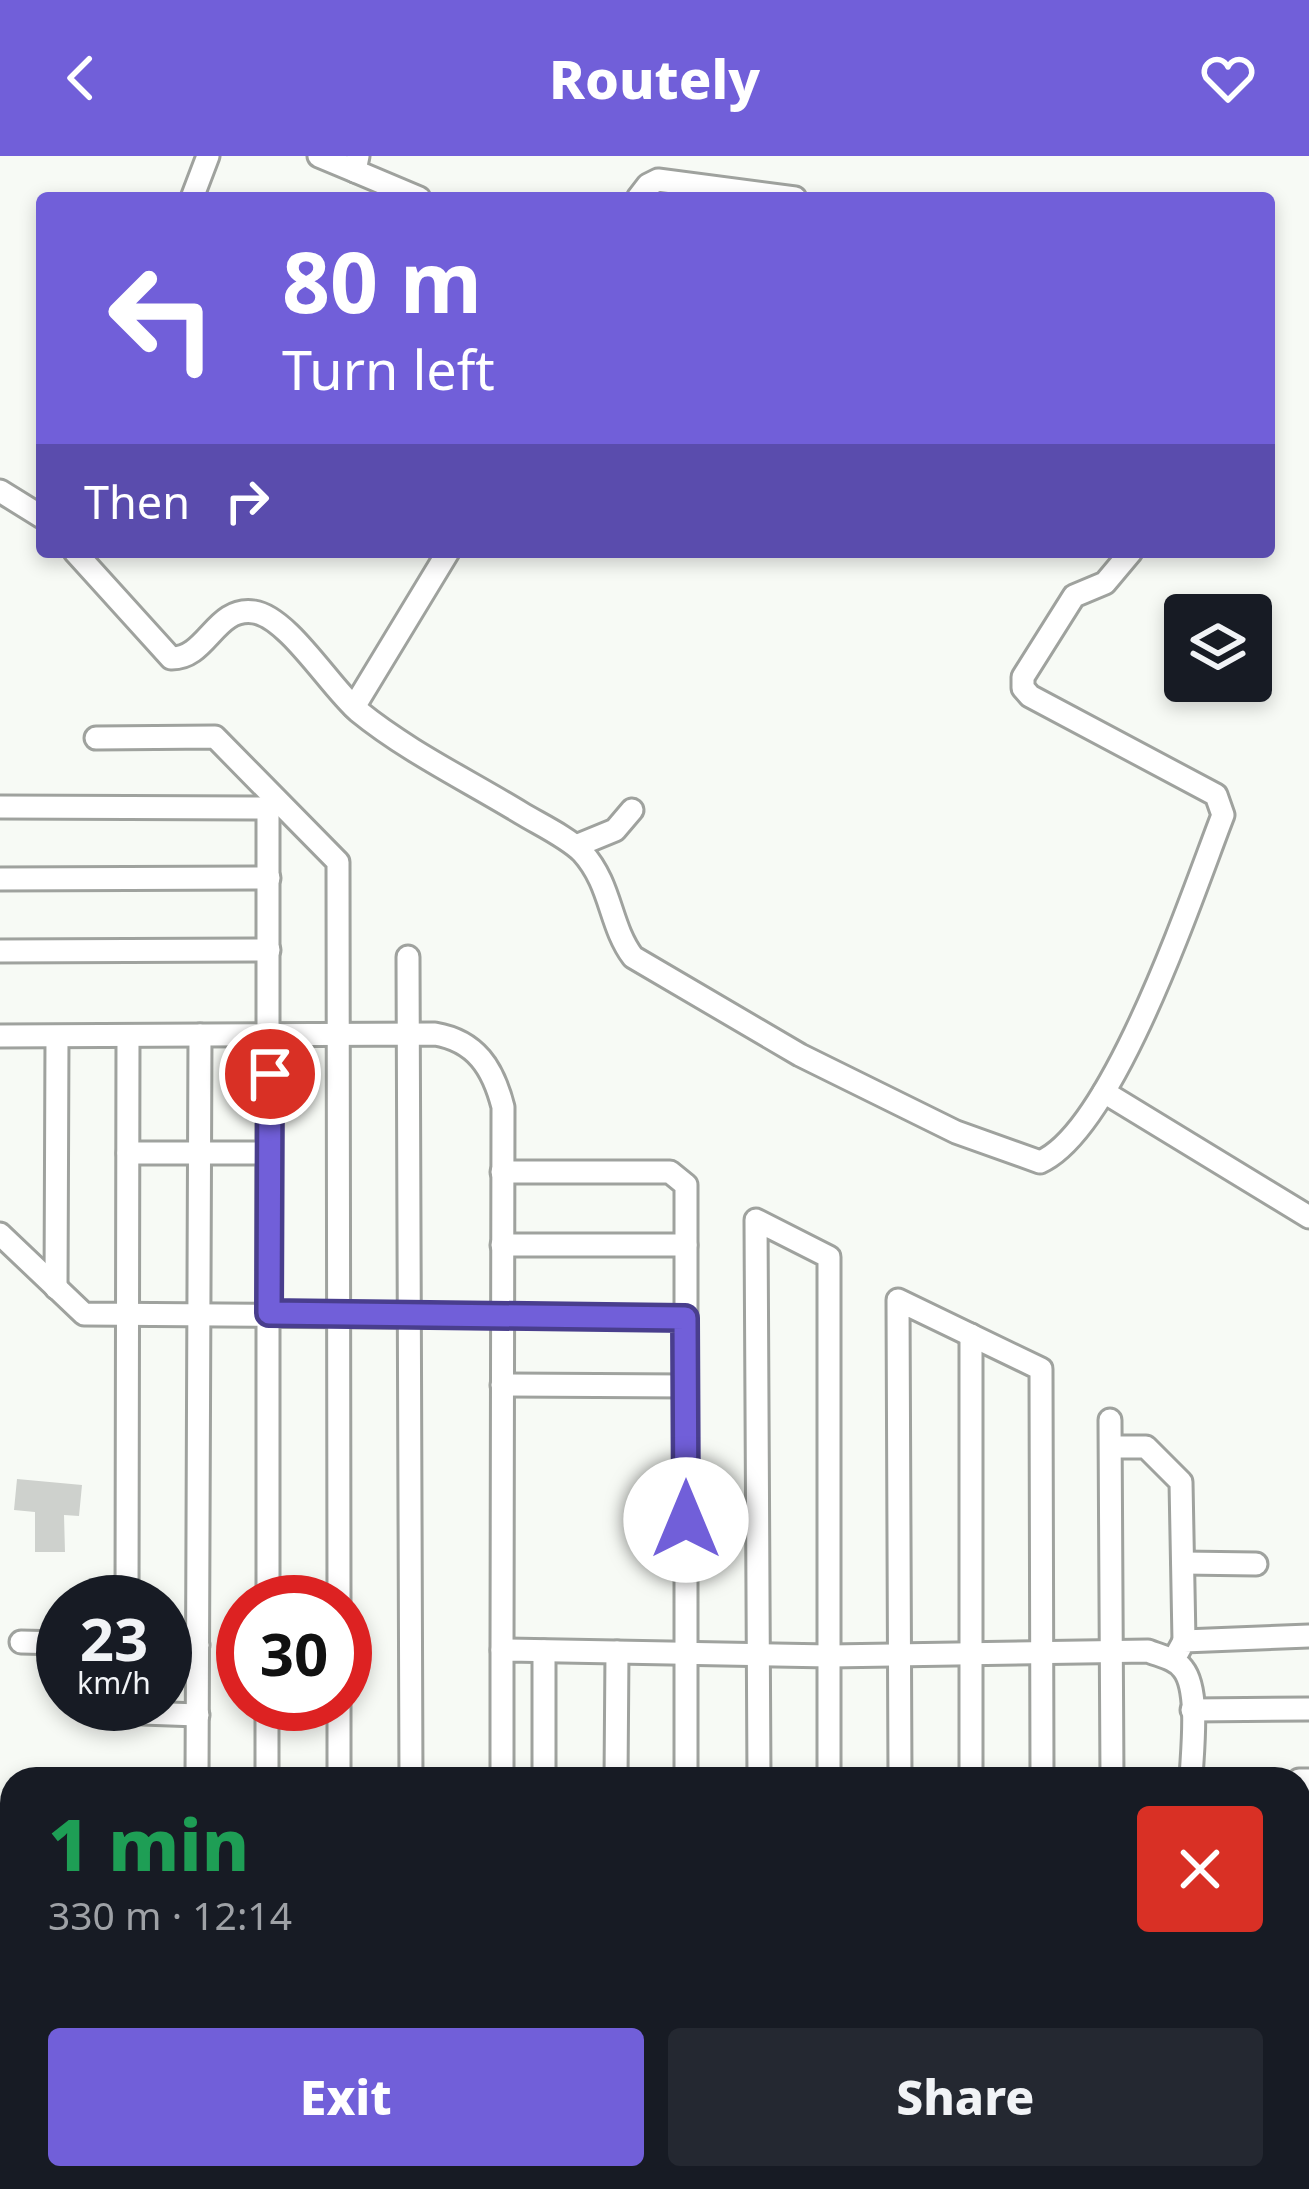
<!DOCTYPE html>
<meta charset="utf-8">
<style>
:root{--surface:#171b24;--page:#242831;--text:#f1f3f6;--muted:#9ea1a6;--accent:#715fd9}
body{margin:0;font-family:"Noto Sans",sans-serif;background:var(--page);color:var(--text);height:100vh;display:flex;flex-direction:column;font-size:45px;white-space:nowrap}
*{box-sizing:border-box;margin:0}
p{font-size:39px;color:var(--muted)}
.icon{flex:none;width:66px;height:66px;fill:none;stroke:currentColor;stroke-width:2;stroke-linecap:round;stroke-linejoin:round}
.map{position:relative;flex:1;overflow:hidden}
.side{position:absolute;left:0px;top:1611px;width:1311px;height:423px;display:flex;flex-direction:column;background:var(--surface);border-radius:36px 36px 0 0;box-shadow:0 6px 18px #0003}
.side>*{flex:none}
.guide{position:absolute;left:36px;top:36px;width:1239px;height:366px;border-radius:12px;box-shadow:0 6px 18px #0003;background:#715fd9;color:#fff;overflow:hidden}
.tools{position:absolute;left:1164px;top:438px;display:grid;gap:24px}
.tools a{display:grid;place-items:center;width:108px;height:108px;border-radius:12px;background:var(--surface);box-shadow:0 6px 18px #0003;font-size:60px}
.speed{position:absolute;left:36px;top:1419px;display:flex;gap:24px;font-size:60px;font-weight:700;text-align:center}
.speed>*{display:grid;place-content:center;width:156px;height:156px;border-radius:50%;background:var(--surface);box-shadow:0 6px 18px #0003;line-height:1}
.speed small{font-size:30px;font-weight:400}
.speed .limit{border:18px solid #d22;background:#fff;color:#111}
.pin{position:absolute;display:grid;place-items:center;width:102px;height:102px;color:#fff;margin:-51px;border:6px solid #fff;border-radius:50%;box-shadow:0 3px 12px #0007}
.me{position:absolute;width:132px;margin:-66px;rotate:0deg;stroke-linejoin:round;filter:drop-shadow(0 0 9px #0008)}
.turn{display:flex;align-items:center;gap:42px;height:252px;padding:0 48px;font-size:54px}
.turn .icon{width:156px;height:156px;stroke-width:2.5}
.turn b{display:block;font-size:84px;line-height:102px}
.then{display:flex;align-items:center;height:114px;padding:0 48px;background:#0003;gap:24px;font-size:45px}
.round{display:grid;place-items:center;flex:none;width:126px;height:126px;border-radius:12px;background:var(--page)}
.head{display:flex;align-items:center;justify-content:space-between;height:204px;padding:0 48px}
h1{font-size:72px;font-weight:800;line-height:90px;color:#1e9e55}
.action{display:flex;gap:24px;margin-top:auto;padding:24px 48px}
.action a{flex:1;height:138px;border-radius:12px;background:var(--accent);color:#fff;font-size:48px;font-weight:800;line-height:138px;text-align:center}
.action a+a{background:var(--page);color:var(--text)}
header{display:flex;justify-content:space-between;align-items:center;height:156px;padding:0 48px;background:var(--accent);color:#fff;font-size:54px;font-weight:800}
.map>svg:first-child{display:block}
</style>
<header><svg class="icon" aria-label="back" viewBox="0 0 24 24"><path d="M15 5l-7 7 7 7"/></svg>Routely<svg class="icon" aria-label="heart" viewBox="0 0 24 24"><path d="M12 20l-8-8c-3-5 5-10 8-4 3-6 11-1 8 4z"/></svg></header>
<div class="map">
<svg width="1309" height="2033" viewBox="0 0 1309 2033">
<rect width="100%" height="100%" fill="#f7faf5"/>
<polygon fill="#ced1cd" points="17,1323 82,1329 79,1360 64,1359 65,1396 35,1396 35,1356 14,1354"/>
<g fill="none" stroke-linecap="round" stroke-linejoin="round">
<defs>
<g id="minor">
<polyline points="319,0 355,15"/>
<polyline points="358,0 355,15 419,42"/>
<polyline points="192,42 208,0"/>
<polyline points="638,42 648,29 658,24 795,42"/>
<polyline points="0,335 42,361"/>
<path d="M75,396L171,502C207,503 215,450 254,456C288,461 330,531 358,555C407,595 467,624 521,657C539,668 567,681 582,696C612,729 609,769 633,801L800,899L956,976L1040,1006C1114,974 1193,736 1223,659L1216,639L1030,540L1023,532V521L1074,440L1105,427L1131,396"/>
<polyline points="354,551 448,396"/>
<polyline points="96,582 215,581 338,706 339,1446"/>
<polyline points="0,651 268,652 268,1446"/>
<polyline points="576,690 615,674 632,654"/>
<polyline points="0,723 269,722"/>
<polyline points="0,795 269,794"/>
<polyline points="408,801 411,1623"/>
<path d="M0,880L435,878C476,885 493,912 503,951L502,1494"/>
<polyline points="1104,936 1309,1061"/>
<polyline points="128,997 269,997"/>
<polyline points="502,1016 670,1016 686,1029 686,1623"/>
<polyline points="0,1078 84,1158 685,1162"/>
<polyline points="502,1089 686,1089"/>
<polyline points="56,1132 57,881"/>
<polyline points="971,1179 971,1623"/>
<polyline points="502,1229 686,1230"/>
<polyline points="1110,1264 1112,1623"/>
<polyline points="1111,1291 1146,1291 1181,1326 1184,1485"/>
<polyline points="1183,1407 1256,1408"/>
<polyline points="127,1446 128,880"/>
<polyline points="21,1486 63,1487"/>
<polyline points="165,1488 198,1489"/>
<polyline points="1178,1496 1184,1485 1309,1480"/>
<polyline points="339,1548 339,1623"/>
<polyline points="1192,1554 1309,1553"/>
<polyline points="142,1557 198,1559"/>
<polyline points="197,1623 200,879"/>
<polyline points="267,1623 267,1548"/>
<path d="M502,1623V1494L830,1500L1148,1495C1160,1500 1175,1502 1183,1513C1200,1534 1192,1596 1191,1623"/>
<polyline points="544,1623 544,1495"/>
<polyline points="616,1623 617,1496"/>
<polyline points="759,1623 756,1064 829,1101 829,1623"/>
<polyline points="900,1623 898,1144 1041,1213 1042,1623"/>
<polyline points="1299,1624 1309,1624"/>
<polyline points="1299,1697 1309,1697"/>
<polyline points="0,1723 12,1721"/>
<polyline points="1299,1767 1309,1767"/>
<polyline points="1299,1843 1309,1843"/>
<polyline points="774,2022 780,2033"/>
<polyline points="1113,2022 1113,2033"/>
<polyline points="231,2033 231,2022"/>
<polyline points="503,2033 503,2022"/>
</g>
</defs>
<use href="#minor" stroke="#9fa29e" stroke-width="27"/>
<use href="#minor" stroke="#fff" stroke-width="21"/>
</g>
<g fill="none" stroke-linecap="round" stroke-linejoin="round">
<defs>
<polyline id="route" points="270,918 269,1157 685,1162 686,1364"/>
</defs>
<use href="#route" stroke="#493e8d" stroke-width="30"/>
<use href="#route" stroke="#715fd9" stroke-width="21"/>
</g>
</svg>
<div class="tools">
<a><svg class="icon" aria-label="layers" viewBox="0 0 24 24"><path d="M12 4l9 5-9 5-9-5zM3 14l9 5 9-5"/></svg></a>
</div>
<div class="speed"><div>23<small>km/h</small></div><div class="limit">30</div></div>
<div class="pin" style="left:270px;top:918px;background:#d93025"><svg class="icon" aria-label="arrive" viewBox="0 0 24 24"><path d="M6 21V4h12l-3 4 3 4H6"/></svg></div>
<svg class="me" style="left:686px;top:1364px" viewBox="-20 -20 40 40"><circle r="19" fill="#fff"/><path d="M0-13L10 11 0 6-10 11z" fill="#715fd9"/></svg>
<div class="guide">
<div class="turn"><svg class="icon" aria-label="left" viewBox="0 0 24 24"><path d="M17 20v-9H6M10 6l-5 5 5 5"/></svg><div><b>80 m</b>Turn left</div></div>
<div class="then">Then<svg class="icon" aria-label="right" viewBox="0 0 24 24"><path d="M7 20v-9h11M14 6l5 5-5 5"/></svg></div>
</div>
<section class="side">
<div class="head"><div><h1>1 min</h1><p>330 m · 12:14</p></div><a class="round" style="background:#d93025;color:#fff"><svg class="icon" aria-label="close" viewBox="0 0 24 24"><path d="M6 6l12 12M18 6L6 18"/></svg></a></div>
<div class="action"><a>Exit</a><a>Share</a></div>
</section>
</div>
